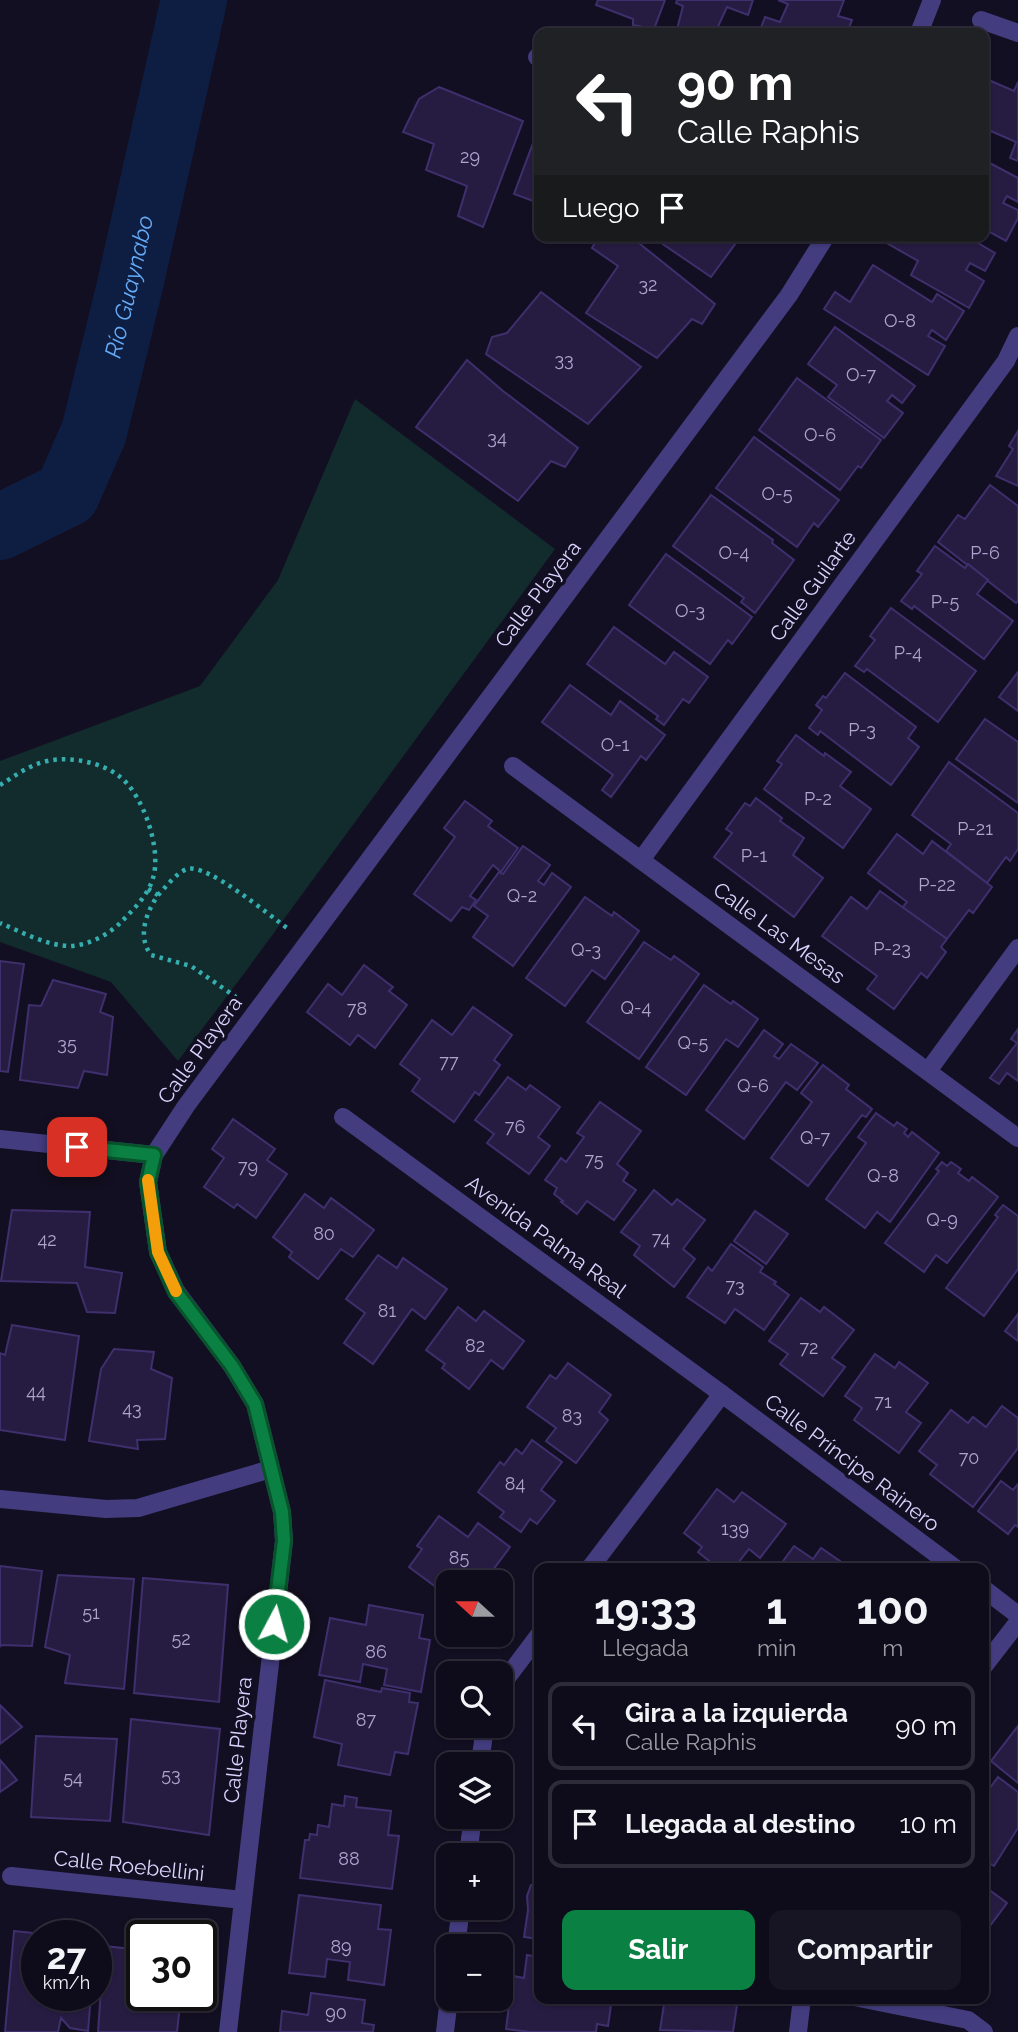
<!DOCTYPE html>
<html lang="es">
<meta charset="utf-8">
<style>
:root{--surface:#0e0b1a;--page:#171423;--text:#f1f3f6;--muted:#9b9ba2;--line:#2e2b39;--accent:#0b8043}
body{margin:0;font-family:Raleway,sans-serif;background:var(--page);color:var(--text);height:100vh;display:flex;flex-direction:column;font-size:26px;white-space:nowrap}
*{box-sizing:border-box;margin:0}
p{font-size:23px;color:var(--muted)}
.icon{flex:none;width:38px;height:38px;fill:none;stroke:currentColor;stroke-width:2;stroke-linecap:round;stroke-linejoin:round}
.map{position:relative;flex:1;overflow:hidden}
.details{position:absolute;left:534px;top:1563px;width:455px;height:441px;display:flex;flex-direction:column;background:var(--surface);border-radius:14px;box-shadow:0 2px 5px #0004,0 0 0 2px var(--line)}
.details>*{flex:none}
.banner{position:absolute;left:534px;top:28px;width:455px;height:214px;border-radius:14px;box-shadow:0 2px 5px #0004,0 0 0 2px var(--line);background:#202124;color:#fff;overflow:hidden}
.needle{width:46px;rotate:291deg}
.fabs{position:absolute;left:436px;top:1570px;display:grid;gap:14px}
.fabs a{display:grid;place-items:center;width:77px;height:77px;border-radius:14px;background:var(--surface);box-shadow:0 2px 5px #0004,0 0 0 2px var(--line);font-size:35px}
.speed{position:absolute;left:21px;top:1920px;display:flex;gap:14px;font-size:35px;font-weight:700;text-align:center}
.speed>*{display:grid;place-content:center;width:91px;height:91px;border-radius:50%;background:var(--surface);box-shadow:0 2px 5px #0004,0 0 0 2px var(--line);line-height:1}
.speed small{font-size:18px;font-weight:400}
.speed .limit{border:4px solid #111;border-radius:10px;background:#fff;color:#111}
.pin{position:absolute;display:grid;place-items:center;width:60px;height:60px;color:#fff;margin:-30px;border-radius:14px;box-shadow:0 4px 10px #0006}
.me{position:absolute;width:77px;margin:-38px;rotate:6deg;stroke-linejoin:round;filter:drop-shadow(0 0 5px #0008)}
.turn{display:flex;align-items:center;gap:24px;height:147px;padding:0 28px;font-size:32px}
.turn .icon{width:91px;height:91px;stroke-width:2.5}
.turn b{display:block;font-size:49px;line-height:60px}
.then{display:flex;align-items:center;height:66px;padding:0 28px;background:#0003;gap:14px;font-size:26px}
.eta{display:flex;justify-content:space-evenly;align-items:center;height:119px;text-align:center}
.eta b{font-size:42px;font-weight:700;line-height:49px}
.primary-button{display:flex;gap:14px;margin-top:auto;padding:14px 28px}
.primary-button a{flex:1;height:80px;border-radius:14px;background:var(--accent);color:#fff;font-size:28px;font-weight:700;line-height:80px;text-align:center}
.primary-button a+a{background:var(--page);color:var(--text)}
ul{padding:0;list-style:none}
li{display:flex;align-items:center;gap:21px;height:88px;margin:0 14px 10px;padding:0 14px;border:4px solid var(--line);border-radius:14px}
li div{flex:1}
li b{display:block;font-size:26px}
li em{font-style:normal}
.map>svg:first-child{display:block}
</style>
<div class="map">
<svg width="1018" height="2032" viewBox="0 0 1018 2032">
<rect width="100%" height="100%" fill="#130f22"/>
<polygon fill="#122b2c" points="355,399 555,549 246,971 178,1061 111,982 0,942 0,761 200,686 278,580"/>
<g fill="none" stroke-linecap="round" stroke-linejoin="round">
<path stroke="#0e1e42" stroke-width="66" id="s1" d="M0,527L67,494L94,432L130,285L194,0"/>
</g>
<g fill="#261c42" stroke="#3f2f6d" stroke-width="2">
<polygon points="598,0 665,0 654,29 633,25 633,19 596,5"/>
<polygon points="677,0 753,0 748,15 727,7 715,33 690,33 677,29 683,6 676,3"/>
<polygon points="778,0 844,0 838,16 852,20 847,33 759,33 765,17 780,22 788,4"/>
<polygon points="984,78 1014,91 1018,82 1018,161 1010,158 1016,142 984,128"/>
<polygon points="439,87 523,121 483,227 458,216 467,186 426,170 434,144 403,132 419,99"/>
<polygon points="539,127 539,203 514,194"/>
<polygon points="984,160 1018,178 1018,202 1007,196 1003,203 1018,210 1018,218 1006,241 984,229"/>
<polygon points="599,236 630,236 715,304 702,324 692,319 657,358 586,313 618,266 592,248"/>
<polygon points="651,236 741,236 711,277"/>
<polygon points="888,236 966,236 995,253 985,271 970,263 966,270 984,281 969,308 911,275 918,261 885,242"/>
<polygon points="873,265 932,302 937,294 964,311 946,340 932,330 928,336 945,346 928,375 824,309 835,292 850,302"/>
<polygon points="541,292 641,367 588,424 486,354 492,337 507,333"/>
<polygon points="835,327 915,386 902,403 892,395 887,401 903,413 884,438 828,397 837,385 808,364"/>
<polygon points="467,360 503,391 578,448 565,467 551,461 518,501 416,427"/>
<polygon points="797,378 881,440 861,468 858,466 840,490 759,430"/>
<polygon points="1018,431 1018,486 996,476 1013,449 1009,446"/>
<polygon points="754,437 839,500 818,527 814,523 797,547 716,488"/>
<polygon points="990,485 1018,506 1018,601 1016,603 938,542 958,515 965,519"/>
<polygon points="711,495 773,540 772,543 794,560 755,613 741,602 744,598 673,546"/>
<polygon points="935,546 965,568 968,564 988,580 977,594 1013,621 984,659 914,606 912,609 901,601 922,574 917,571"/>
<polygon points="666,554 752,617 732,644 728,640 710,664 629,605"/>
<polygon points="891,608 976,671 938,722 867,669 864,672 855,666 875,640 870,636"/>
<polygon points="614,627 665,664 674,652 708,677 689,703 683,699 664,725 656,719 658,716 587,664"/>
<polygon points="1018,672 1018,711 999,697"/>
<polygon points="845,673 916,727 908,738 919,747 891,785 820,731 818,735 809,728 822,710 816,705 823,696 826,698"/>
<polygon points="570,685 611,715 620,701 665,735 646,760 641,756 611,797 602,790 613,775 542,722"/>
<polygon points="985,719 1018,742 1018,803 956,759"/>
<polygon points="796,735 824,756 825,753 851,772 840,786 871,809 843,848 764,789 782,764 777,761"/>
<polygon points="949,762 1018,813 1018,849 1010,861 1006,857 987,883 946,851 951,844 912,815"/>
<polygon points="756,798 782,818 780,821 804,838 793,855 823,878 794,917 714,857 732,833 726,829 745,803 750,806"/>
<polygon points="465,801 492,821 488,826 518,848 501,872 493,865 470,896 476,900 469,910 462,907 451,921 414,894 455,837 444,828"/>
<polygon points="897,834 923,854 932,841 992,887 973,913 969,910 947,939 902,908 907,902 868,873"/>
<polygon points="523,846 550,865 538,881 544,885 552,873 571,887 513,966 473,937 488,916 474,906 499,872 503,874"/>
<polygon points="880,891 947,939 941,947 946,952 927,978 921,973 894,1009 867,989 877,976 822,936 851,897 867,909"/>
<polygon points="585,897 612,916 614,912 639,931 605,979 592,970 565,1006 526,978"/>
<polygon points="644,942 671,960 674,956 699,974 639,1059 587,1022"/>
<polygon points="0,961 24,964 8,1072 0,1071"/>
<polygon points="364,965 393,987 389,991 407,1005 375,1048 358,1035 350,1045 307,1012 328,984 342,995"/>
<polygon points="53,980 106,994 100,1012 113,1017 107,1075 84,1071 78,1088 20,1080 29,1005 41,1006"/>
<polygon points="704,985 731,1004 733,1001 758,1019 738,1047 726,1039 686,1095 646,1067"/>
<polygon points="473,1007 512,1035 494,1060 500,1065 479,1095 475,1092 454,1122 412,1091 420,1079 400,1064 432,1020 452,1035"/>
<polygon points="1018,1029 1018,1081 1007,1073 999,1084 990,1078 1017,1043 1011,1039"/>
<polygon points="764,1030 783,1044 774,1056 779,1059 791,1044 818,1063 797,1090 786,1082 744,1139 706,1110"/>
<polygon points="823,1065 849,1085 846,1089 872,1109 866,1117 862,1115 808,1186 771,1158 812,1102 801,1093"/>
<polygon points="508,1077 526,1090 530,1085 560,1107 538,1137 550,1146 529,1174 487,1143 494,1134 475,1120"/>
<polygon points="600,1102 641,1131 617,1164 628,1173 623,1181 636,1190 614,1220 587,1201 577,1214 561,1202 563,1201 554,1194 557,1188 545,1180 561,1158 566,1162 584,1137 577,1133"/>
<polygon points="876,1113 894,1126 897,1122 907,1129 904,1133 908,1137 912,1132 939,1153 890,1222 877,1212 865,1228 826,1199 866,1143 858,1137"/>
<polygon points="233,1119 275,1149 267,1160 287,1174 256,1218 237,1204 234,1208 204,1187 224,1158 212,1149"/>
<polygon points="942,1162 947,1166 951,1162 961,1169 958,1173 969,1181 972,1177 998,1197 947,1263 936,1255 924,1272 885,1243 939,1171 936,1169"/>
<polygon points="654,1190 672,1205 677,1199 705,1220 683,1249 695,1259 674,1287 634,1255 640,1246 621,1232"/>
<polygon points="305,1194 324,1208 331,1198 374,1230 353,1257 341,1249 318,1279 289,1257 292,1252 273,1237"/>
<polygon points="1003,1205 1018,1216 1018,1269 984,1316 946,1288 998,1217 995,1215"/>
<polygon points="12,1210 90,1212 85,1267 122,1273 115,1313 87,1312 77,1283 1,1281"/>
<polygon points="755,1211 788,1234 766,1264 734,1241"/>
<polygon points="731,1244 763,1267 760,1272 776,1282 774,1284 789,1295 764,1330 735,1309 725,1323 687,1297 708,1267 712,1271"/>
<polygon points="378,1255 397,1268 403,1258 447,1289 425,1319 412,1309 373,1364 344,1343 365,1313 346,1299"/>
<polygon points="801,1298 820,1312 824,1307 854,1330 832,1358 845,1367 823,1396 780,1364 788,1354 769,1341"/>
<polygon points="458,1307 476,1321 484,1311 524,1341 503,1369 491,1360 469,1389 442,1368 445,1364 426,1350"/>
<polygon points="1018,1314 1018,1341 1005,1331"/>
<polygon points="12,1325 79,1336 65,1440 0,1430 0,1353 5,1355"/>
<polygon points="114,1349 154,1352 151,1369 172,1378 165,1439 137,1440 138,1449 89,1441 101,1369"/>
<polygon points="875,1354 895,1368 899,1362 928,1383 906,1412 921,1423 899,1453 854,1420 862,1408 845,1396"/>
<polygon points="568,1363 611,1395 599,1412 608,1420 576,1463 546,1441 556,1428 527,1407 550,1375 556,1379"/>
<polygon points="1002,1406 1018,1418 1018,1448 973,1507 930,1474 937,1465 919,1451 951,1410 968,1423 973,1417 986,1427"/>
<polygon points="532,1440 562,1462 541,1490 555,1501 537,1524 530,1519 521,1532 500,1517 504,1512 478,1492 500,1462 504,1465 516,1449 522,1454"/>
<polygon points="1001,1481 1013,1490 1018,1484 1018,1527 1015,1525 1008,1534 978,1511"/>
<polygon points="717,1489 734,1502 742,1492 786,1524 760,1558 749,1549 734,1568 718,1568 698,1552 702,1547 684,1533"/>
<polygon points="439,1516 468,1537 478,1523 510,1547 484,1582 448,1582 448,1596 409,1567 422,1549 417,1546"/>
<polygon points="794,1546 813,1559 821,1548 850,1568 778,1568"/>
<polygon points="0,1566 42,1571 32,1646 1,1645 0,1647"/>
<polygon points="58,1575 134,1579 124,1689 65,1683 70,1655 45,1647"/>
<polygon points="143,1578 228,1585 219,1702 134,1693"/>
<polygon points="369,1605 423,1615 419,1638 430,1640 421,1692 384,1685 387,1669 363,1664 360,1682 319,1675 330,1618 366,1625"/>
<polygon points="325,1680 381,1692 382,1688 410,1693 409,1702 418,1703 408,1754 395,1752 390,1775 338,1765 342,1744 314,1737"/>
<polygon points="0,1705 22,1727 0,1744"/>
<polygon points="131,1719 220,1729 209,1835 123,1822"/>
<polygon points="1018,1726 1018,1783 991,1761"/>
<polygon points="36,1736 117,1739 110,1821 31,1817"/>
<polygon points="0,1760 17,1780 0,1792"/>
<polygon points="998,1777 1018,1792 1018,1828 994,1866 984,1860 984,1796"/>
<polygon points="345,1796 357,1798 356,1807 391,1811 388,1835 399,1836 392,1889 300,1878 305,1840 309,1840 310,1834 317,1835 318,1825 329,1827 332,1804 344,1806"/>
<polygon points="531,1885 539,1886 539,1939 524,1937 528,1910 527,1896"/>
<polygon points="984,1886 1007,1903 984,1934"/>
<polygon points="299,1895 381,1905 378,1929 391,1930 384,1985 348,1980 350,1962 327,1959 325,1977 289,1973"/>
<polygon points="14,1931 63,1936 37,1936 37,1995 91,1995 88,2031 70,2028 61,2018 58,2032 5,2032"/>
<polygon points="104,1946 142,1950 142,1995 181,1995 177,2032 98,2032"/>
<polygon points="527,1955 539,1957 539,1998 612,1998 608,2026 597,2024 596,2032 530,2032 506,2029 513,1976 524,1978"/>
<polygon points="311,1993 365,2000 362,2023 374,2025 373,2032 280,2032 282,2011 308,2015"/>
<polygon points="665,1998 724,1998 723,2003 737,2005 733,2032 660,2030"/>
</g>
<g fill="none" stroke-linecap="round" stroke-linejoin="round">
<g stroke="#34aeaf" stroke-width="4.5" stroke-dasharray="3.5 5" stroke-linecap="butt">
<path d="M0,785C15,776 29,765 47,761C69,756 101,762 119,776C143,794 162,849 153,878C148,895 135,908 122,921C110,934 89,945 71,946C47,946 22,932 0,923"/>
<path d="M148,889L158,895C146,913 137,936 151,955L191,966L236,997"/>
<path d="M158,895C166,887 176,873 187,869C207,863 269,915 287,928"/>
</g>
<g stroke="#433c7f" stroke-width="18">
<polyline points="981,20 1018,33"/>
<polyline points="919,33 932,0"/>
<polyline points="537,57 539,57"/>
<polyline points="513,766 1018,1138"/>
<polyline points="641,860 1006,361 1018,336"/>
<polyline points="928,1071 1018,948"/>
<polyline points="343,1117 722,1394 955,1568"/>
<polyline points="0,1139 154,1155"/>
<polyline points="0,1499 106,1509 138,1508 271,1469"/>
<polyline points="590,1568 722,1394"/>
<polyline points="984,1589 1018,1615"/>
<polyline points="984,1666 1018,1622"/>
<polyline points="500,1687 539,1635"/>
<polyline points="480,1764 485,1726"/>
<polyline points="468,1855 473,1816"/>
<polyline points="11,1876 243,1900"/>
<polyline points="456,1946 461,1908"/>
<polyline points="859,1998 968,2020 984,2032"/>
<polyline points="228,2032 284,1541 282,1512 255,1404 232,1366 176,1291 158,1252 148,1182 154,1155 186,1106 789,295 826,236"/>
<polyline points="445,2032 449,1998"/>
<polyline points="798,2032 802,1998"/>
</g>
</g>
<g fill="none" stroke-linecap="round" stroke-linejoin="round">
<defs>
<polyline id="route" points="77,1147 154,1155 148,1182 158,1252 176,1292 232,1366 255,1404 282,1512 284,1541 274,1624"/>
</defs>
<use href="#route" stroke="#07532c" stroke-width="18"/>
<use href="#route" stroke="#0b8043" stroke-width="12"/>
<polyline stroke="#f59e0b" stroke-width="12" points="148,1180 158,1252 176,1291"/>
</g>
<g text-anchor="middle" stroke-width="7" stroke-linejoin="round" paint-order="stroke">
<g font-size="18" fill="#ada4ce">
<text x="470" y="163">29</text>
<text x="648" y="291">32</text>
<text x="900" y="327">O-8</text>
<text x="564" y="366">33</text>
<text x="861" y="381">O-7</text>
<text x="820" y="441">O-6</text>
<text x="497" y="444">34</text>
<text x="777" y="500">O-5</text>
<text x="734" y="559">O-4</text>
<text x="985" y="559">P-6</text>
<text x="945" y="608">P-5</text>
<text x="690" y="617">O-3</text>
<text x="908" y="659">P-4</text>
<text x="862" y="736">P-3</text>
<text x="615" y="751">O-1</text>
<text x="818" y="805">P-2</text>
<text x="975" y="835">P-21</text>
<text x="754" y="862">P-1</text>
<text x="937" y="891">P-22</text>
<text x="522" y="902">Q-2</text>
<text x="892" y="955">P-23</text>
<text x="586" y="956">Q-3</text>
<text x="636" y="1014">Q-4</text>
<text x="357" y="1015">78</text>
<text x="693" y="1049">Q-5</text>
<text x="67" y="1050">35</text>
<text x="449" y="1068">77</text>
<text x="753" y="1092">Q-6</text>
<text x="515" y="1133">76</text>
<text x="815" y="1144">Q-7</text>
<text x="594" y="1166">75</text>
<text x="248" y="1173">79</text>
<text x="883" y="1182">Q-8</text>
<text x="942" y="1226">Q-9</text>
<text x="324" y="1240">80</text>
<text x="661" y="1245">74</text>
<text x="47" y="1246">42</text>
<text x="735" y="1292">73</text>
<text x="387" y="1317">81</text>
<text x="475" y="1352">82</text>
<text x="809" y="1354">72</text>
<text x="36" y="1398">44</text>
<text x="883" y="1408">71</text>
<text x="132" y="1415">43</text>
<text x="572" y="1422">83</text>
<text x="969" y="1464">70</text>
<text x="515" y="1490">84</text>
<text x="735" y="1535">139</text>
<text x="459" y="1564">85</text>
<text x="91" y="1619">51</text>
<text x="181" y="1645">52</text>
<text x="376" y="1658">86</text>
<text x="366" y="1726">87</text>
<text x="171" y="1781">53</text>
<text x="73" y="1784">54</text>
<text x="349" y="1865">88</text>
<text x="341" y="1953">89</text>
<text x="336" y="2019">90</text>
</g>
<g font-size="21" fill="#dad2fd" stroke="#130f22">
<text transform="translate(813 586) rotate(-54)" y="7">Calle Guilarte</text>
<text transform="translate(538 594) rotate(-53)" y="7">Calle Playera</text>
<text transform="translate(779 933) rotate(36)" y="7">Calle Las Mesas</text>
<text transform="translate(200 1050) rotate(-54)" y="7">Calle Playera</text>
<text transform="translate(546 1237) rotate(36)" y="7">Avenida Palma Real</text>
<text transform="translate(852 1463) rotate(37)" y="7">Calle Príncipe Rainero</text>
<text transform="translate(238 1740) rotate(-84)" y="7">Calle Playera</text>
<text transform="translate(129 1866) rotate(6)" y="7">Calle Roebellini</text>
</g>
<g font-size="23" font-style="italic" fill="#65abf8" stroke="#130f22">
<text dy="8" stroke="none"><textPath href="#s1" startOffset="292">Río Guaynabo</textPath></text>
</g>
</g>
</svg>
<div class="fabs">
<a><svg class="needle" viewBox="-14 -14 28 28"><path d="M0-13l5 13h-10z" fill="#e53935"/><path d="M0 13l5-13h-10z" fill="#9b9ba2"/></svg></a>
<a><svg class="icon" aria-label="search" viewBox="0 0 24 24"><circle cx="10" cy="10" r="6"/><path d="M15 15l6 6"/></svg></a>
<a><svg class="icon" aria-label="layers" viewBox="0 0 24 24"><path d="M12 4l9 5-9 5-9-5zM3 14l9 5 9-5"/></svg></a>
<a>+</a>
<a>−</a>
</div>
<div class="speed"><div>27<small>km/h</small></div><div class="limit">30</div></div>
<div class="pin" style="left:77px;top:1147px;background:#d93025"><svg class="icon" aria-label="arrive" viewBox="0 0 24 24"><path d="M6 21V4h12l-3 4 3 4H6"/></svg></div>
<svg class="me" style="left:274px;top:1624px" viewBox="-20 -20 40 40"><circle r="17" fill="#0b8043" stroke="#fff" stroke-width="3"/><path d="M0-11L8 9 0 5-8 9z" fill="#fff"/></svg>
<div class="banner">
<div class="turn"><svg class="icon" aria-label="left" viewBox="0 0 24 24"><path d="M17 20v-9H6M10 6l-5 5 5 5"/></svg><div><b>90 m</b>Calle Raphis</div></div>
<div class="then">Luego<svg class="icon" aria-label="arrive" viewBox="0 0 24 24"><path d="M6 21V4h12l-3 4 3 4H6"/></svg></div>
</div>
<section class="details">
<div class="eta">
<div><b>19:33</b><p>Llegada</p></div>
<div><b>1</b><p>min</p></div>
<div><b>100</b><p>m</p></div>
</div>
<ul>
<li><svg class="icon" aria-label="left" viewBox="0 0 24 24"><path d="M17 20v-9H6M10 6l-5 5 5 5"/></svg><div><b>Gira a la izquierda</b><p>Calle Raphis</p></div><em>90 m</em></li>
<li><svg class="icon" aria-label="arrive" viewBox="0 0 24 24"><path d="M6 21V4h12l-3 4 3 4H6"/></svg><div><b>Llegada al destino</b></div><em>10 m</em></li>
</ul>
<div class="primary-button"><a>Salir</a><a>Compartir</a></div>
</section>
</div>
